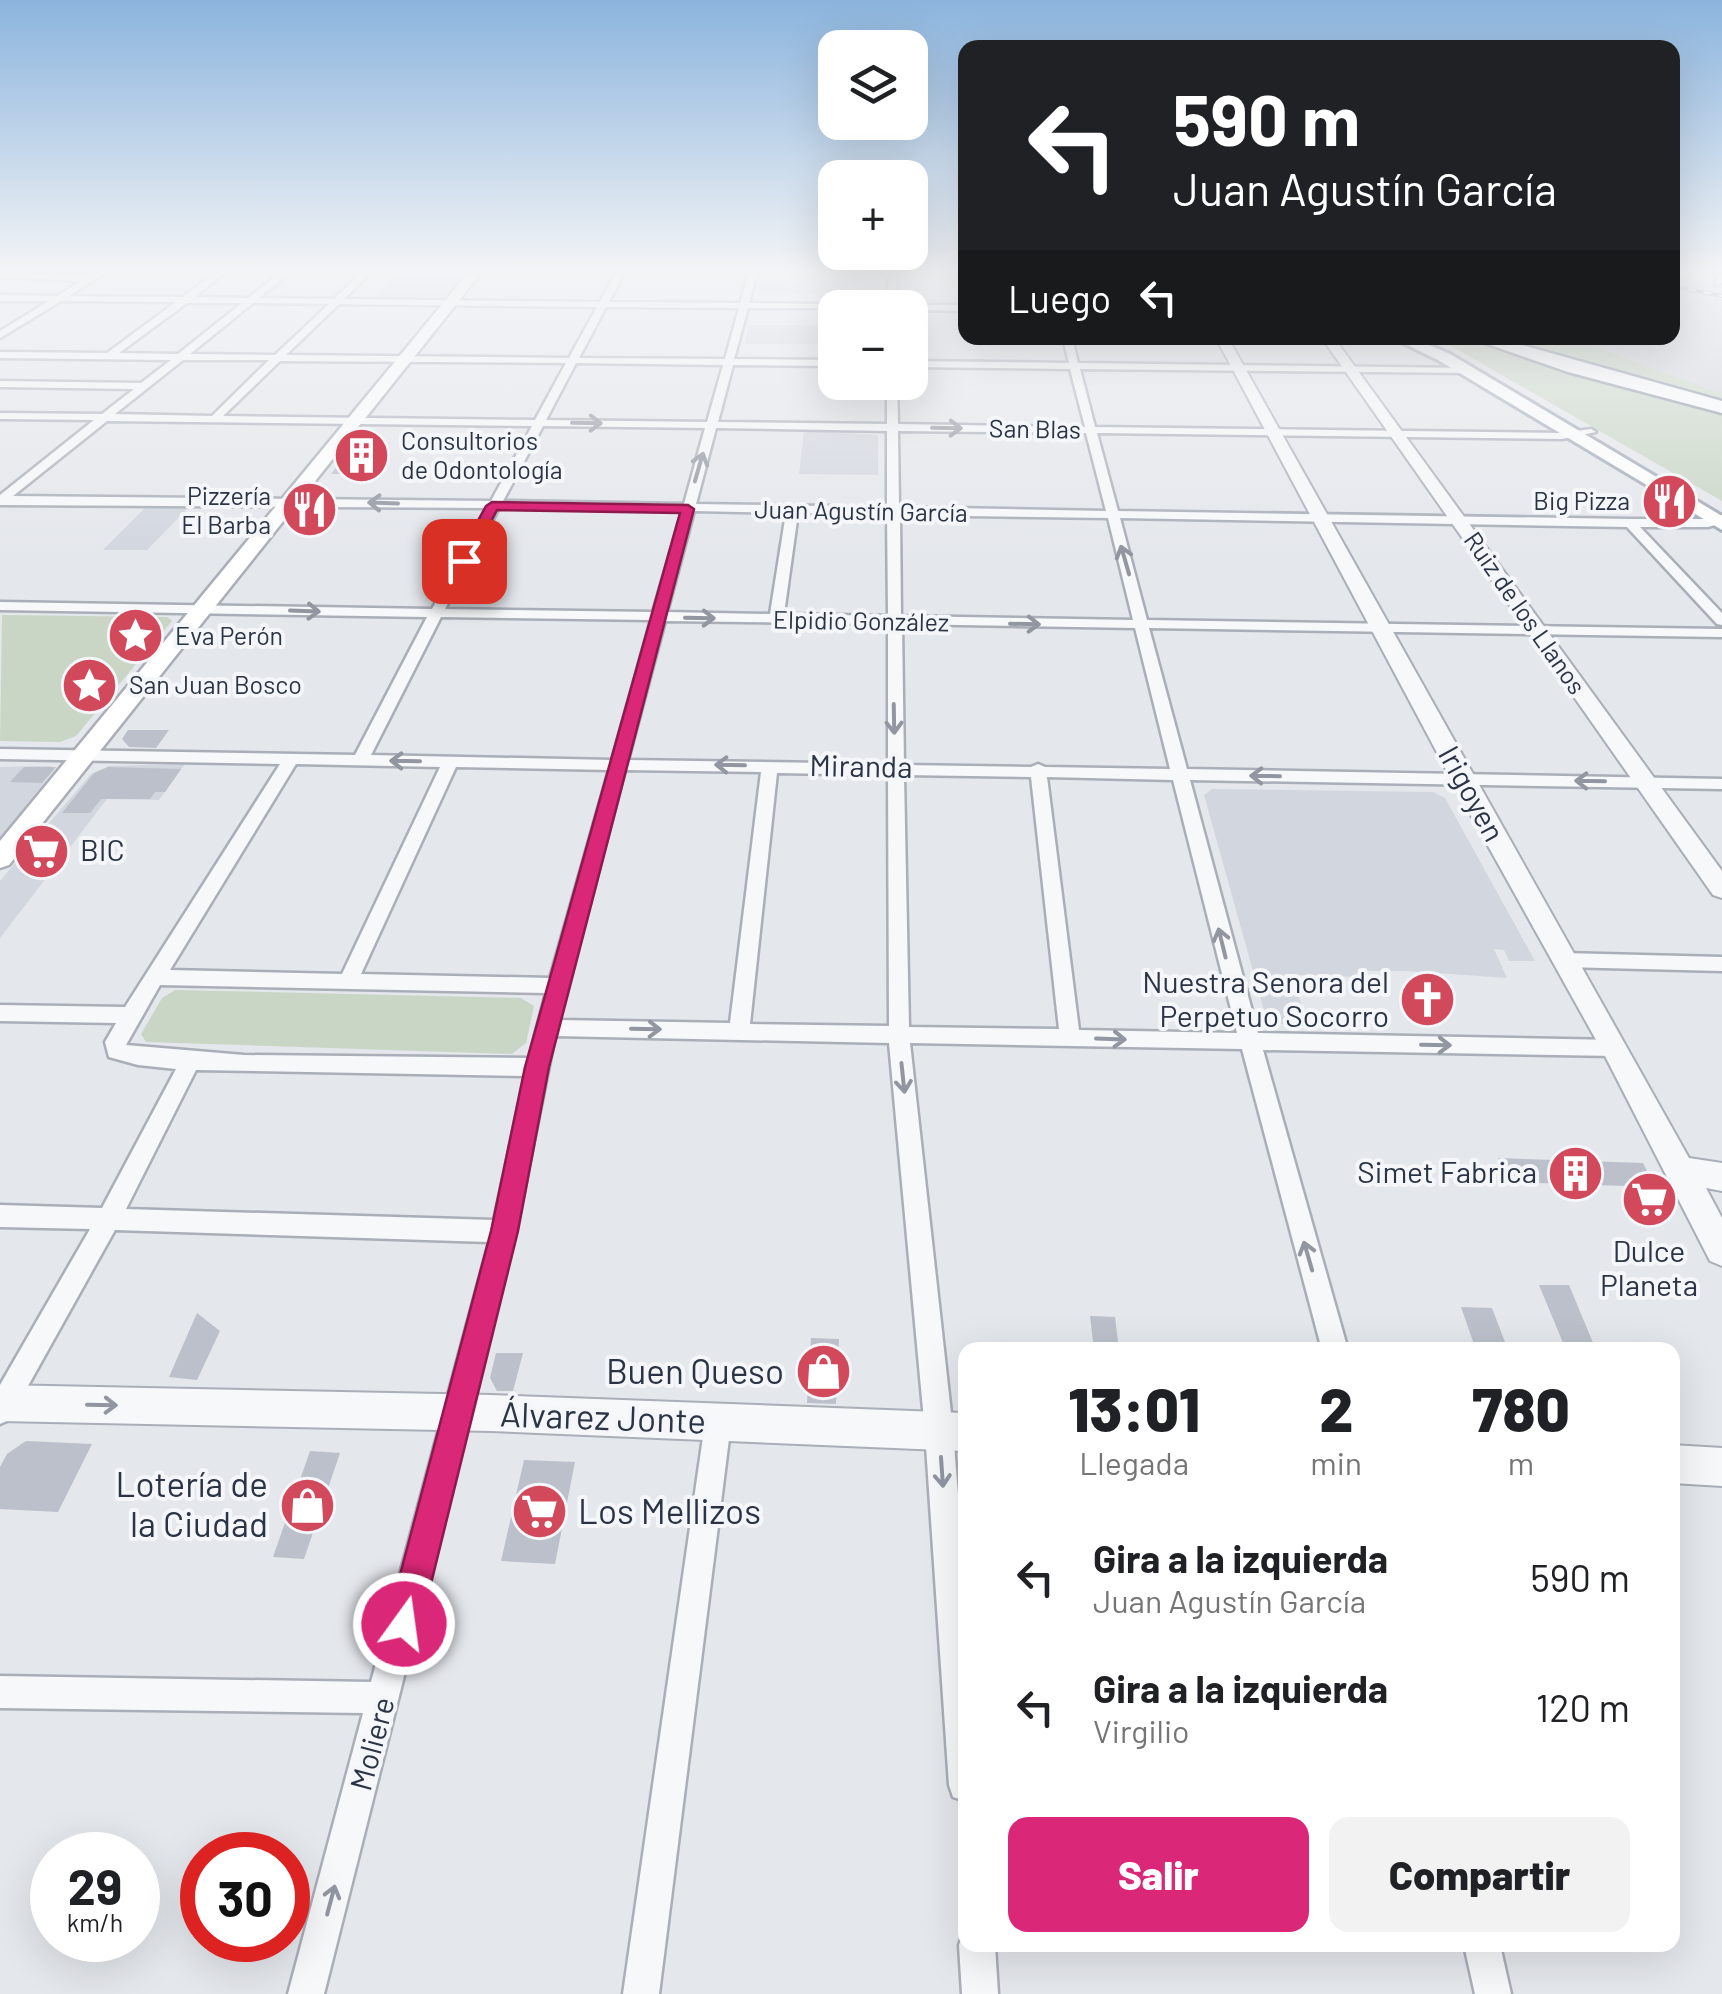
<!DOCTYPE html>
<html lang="es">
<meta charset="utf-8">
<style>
:root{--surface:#fff;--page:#f2f2f2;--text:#202124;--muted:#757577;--accent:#db2777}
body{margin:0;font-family:Barlow,sans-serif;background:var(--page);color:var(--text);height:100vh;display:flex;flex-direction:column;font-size:38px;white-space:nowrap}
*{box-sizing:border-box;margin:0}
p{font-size:32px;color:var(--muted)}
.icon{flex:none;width:55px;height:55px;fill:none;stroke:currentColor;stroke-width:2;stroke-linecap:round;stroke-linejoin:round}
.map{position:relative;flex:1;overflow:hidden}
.drawer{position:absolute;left:958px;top:1342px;width:722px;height:610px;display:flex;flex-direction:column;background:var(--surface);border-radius:20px;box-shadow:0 10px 40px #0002}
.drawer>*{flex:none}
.banner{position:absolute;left:958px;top:40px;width:722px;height:305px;border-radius:20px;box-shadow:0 10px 40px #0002;background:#202124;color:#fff;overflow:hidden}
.controls{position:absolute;left:818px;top:30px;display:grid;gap:20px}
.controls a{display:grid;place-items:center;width:110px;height:110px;border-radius:20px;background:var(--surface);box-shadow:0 10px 40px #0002;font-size:50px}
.speed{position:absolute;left:30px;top:1832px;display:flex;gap:20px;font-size:50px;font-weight:700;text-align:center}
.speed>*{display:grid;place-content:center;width:130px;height:130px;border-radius:50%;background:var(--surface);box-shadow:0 10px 40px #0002;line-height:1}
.speed small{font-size:25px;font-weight:400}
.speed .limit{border:15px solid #d22;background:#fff;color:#111}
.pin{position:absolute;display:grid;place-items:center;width:85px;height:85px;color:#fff;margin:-42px;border-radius:20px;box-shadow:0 5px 15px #0006}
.me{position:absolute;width:110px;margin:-55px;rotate:14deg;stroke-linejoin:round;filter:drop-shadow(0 0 8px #0008)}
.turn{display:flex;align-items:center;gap:35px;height:210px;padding:0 50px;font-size:45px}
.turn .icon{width:130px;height:130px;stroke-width:2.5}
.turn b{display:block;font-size:70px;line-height:85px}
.then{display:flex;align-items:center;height:95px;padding:0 50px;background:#0003;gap:20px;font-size:38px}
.eta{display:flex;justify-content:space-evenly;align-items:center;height:170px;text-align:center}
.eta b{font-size:60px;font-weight:800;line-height:70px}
.primary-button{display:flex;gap:20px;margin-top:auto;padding:20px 50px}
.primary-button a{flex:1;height:115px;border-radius:20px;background:var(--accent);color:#fff;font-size:40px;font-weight:800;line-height:115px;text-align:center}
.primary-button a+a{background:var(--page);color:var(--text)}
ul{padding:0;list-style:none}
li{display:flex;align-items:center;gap:30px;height:130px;padding:0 50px}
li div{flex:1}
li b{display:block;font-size:38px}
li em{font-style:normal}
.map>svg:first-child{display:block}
</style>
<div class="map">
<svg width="1722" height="1994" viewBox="0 0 1722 1994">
<rect width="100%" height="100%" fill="#e4e7ec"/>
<g fill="#d2d6de">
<polygon points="398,273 464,273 445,297 373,299"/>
<polygon points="1673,276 1722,285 1722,394 1574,338 1672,338"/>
<polygon points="760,280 840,281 838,294 757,293"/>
<polygon points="749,325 833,325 835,330 830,344 745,344"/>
<polygon points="804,431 878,435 878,475 799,474"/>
<polygon points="146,507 189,507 147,550 103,550"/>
<polygon points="185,764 159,800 107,799 0,938 0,881 91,774 109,766"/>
<polygon points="51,766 54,770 0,838 0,767"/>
<polygon points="1212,789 1433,792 1445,798 1535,961 1509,961 1504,950 1494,949 1507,978 1407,971 1364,971 1365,977 1292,975 1308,1024 1279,1024 1265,1014 1204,795"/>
</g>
<g fill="#c9d6c5">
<polygon points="1437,338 1573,338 1722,394 1722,501"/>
<polygon points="2,615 167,617 172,621 76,736 60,742 0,741"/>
<polygon points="175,990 521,998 534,1006 526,1043 512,1054 146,1042 141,1034 162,998"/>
</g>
<g fill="#bbc0ca">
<polygon points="347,453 375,453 359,474 331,474"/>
<polygon points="128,730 169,730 156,748 129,747 122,739"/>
<polygon points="24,767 56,767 42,783 10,782"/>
<polygon points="108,767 143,768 181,769 165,792 155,792 150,799 101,799 90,813 62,813 94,773"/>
<polygon points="1498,1158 1643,1163 1655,1187 1509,1182"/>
<polygon points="1539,1285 1569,1285 1596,1350 1566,1350"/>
<polygon points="1461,1307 1492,1308 1508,1350 1476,1350"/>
<polygon points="197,1313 220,1331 197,1380 169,1377"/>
<polygon points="1090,1316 1115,1317 1119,1350 1094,1350"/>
<polygon points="811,1338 839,1339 836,1404 807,1403"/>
<polygon points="496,1353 523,1353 513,1391 497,1391 490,1378"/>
<polygon points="26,1441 92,1444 58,1512 0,1509 0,1467 7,1454"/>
<polygon points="310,1451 340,1453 304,1559 273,1557"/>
<polygon points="524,1460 575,1462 555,1564 501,1561"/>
</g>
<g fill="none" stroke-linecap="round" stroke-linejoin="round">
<defs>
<g id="minor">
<path d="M0,273L90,276L105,273L69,296L183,297L215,273H225L194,297L248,298L280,273H289L259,298L334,299L361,273H370L344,299L600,302L616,273H624L609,302L740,303L749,273H757L749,303L889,305L888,273H896L897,305H965V311L910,310V308H748L734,359L835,360V366L733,365L718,422L887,424V382H897L898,424L1085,427L1070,369L910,367V361L1069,363L1063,338H1072L1078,363L1468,368L1471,373L1080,369L1095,427L1562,433L1591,429L1596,432L1562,439L1097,433L1118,511L1630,519H1707L1722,515V523L1708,527H1640L1722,613V625L1717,624L1627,527L1120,518L1147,620L1722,629V637L1149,628L1187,769L1722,779V789L1190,780L1258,1033L1615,1040L1622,1042L1625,1048L1622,1054L1615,1056L1263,1050L1348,1350H1322L1242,1049L910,1043L953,1431L965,1584V1801L953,1797L949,1785L925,1431L889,1043L555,1036L516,1231L324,1994H288L363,1713L0,1708V1676L371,1682L489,1242L115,1230L9,1420L0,1424V1385L90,1229L0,1227V1205L102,1208L176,1069L138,1065L109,1057L105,1042L116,1023L0,1021V1005L125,1007L280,764L0,759V749L355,755L427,617L0,610V602L432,609L487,508L0,505V495L94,420L0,419V413L102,414L134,389L0,387V381L141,383L171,360L0,358V352L107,353L176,302L61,301L0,338V331L49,301H0V295L57,296L82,281L0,277ZM187,303H242L178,354L119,353ZM253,303L329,304L275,355L190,354ZM339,304L597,307L569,358L286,355ZM606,307L739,308L725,359L579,358ZM183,360H269L212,416L115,414ZM280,361L566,363L535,420L223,416ZM576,363L723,365L707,422L546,420ZM107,421L532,426L491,501L13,496ZM543,426L705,428L684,504L503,501ZM716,428L887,431V507L696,504ZM898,431L1086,433L1106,511L899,507ZM499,508L682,511L653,612L445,609ZM694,511L786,513L770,614L667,612ZM798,513L887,514L888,616L784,614ZM900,515L1108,518L1133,620L901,616ZM441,617L651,620L612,760L371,755ZM665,621L888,624V764L628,760ZM902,624L1135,628L1170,769L1045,767L1038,764L1031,767L904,765ZM296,764L440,767L342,974L170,970ZM456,767L609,770L550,978L361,974ZM625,770L761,772L730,1023L559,1020ZM777,773L888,775L889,1026L750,1024ZM904,775L1031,777L1059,1029L909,1027ZM1047,777L1173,780L1237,1033L1079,1030ZM160,985L546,993L529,1058L244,1055L126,1045ZM196,1070L525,1076L494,1220L126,1209Z"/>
<polygon points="1719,275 1722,275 1722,283 1715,285"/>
<polygon points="1563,953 1722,957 1722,971 1563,967 1553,960"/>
<polygon points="718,1410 728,1413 731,1423 659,1994 623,1994 705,1423 708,1413"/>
<polygon points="964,1932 965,1945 995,1945 998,1994 962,1994 959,1945"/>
<polygon points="1464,1945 1500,1945 1511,1994 1475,1994"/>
</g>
<g id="tertiary">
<polygon points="1216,338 1228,338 1689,1158 1722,1163 1722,1191 1706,1188 1722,1218 1722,1266 1710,1261 1605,1056 1458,792"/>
<polygon points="1322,338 1334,338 1722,871 1722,898 1713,895"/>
<polygon points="0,1385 491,1395 965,1413 965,1451 491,1431 0,1421"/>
<polygon points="1672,1445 1722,1448 1722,1486 1672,1483"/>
</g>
<polygon id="secondary" points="468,273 481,273 9,865 0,868 0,841"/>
<polygon id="primary" points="1393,338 1413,338 1450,354 1722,516 1722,530 1438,360"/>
<polygon id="motorway" points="1470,338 1497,338 1722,401 1722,413 1568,372"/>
</defs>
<use href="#minor" stroke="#a9aeb7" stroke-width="5"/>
<use href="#tertiary" stroke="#a9aeb7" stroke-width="4"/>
<use href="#secondary" stroke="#a9aeb7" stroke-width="5"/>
<use href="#primary" stroke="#a3abb8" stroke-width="6"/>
<use href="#motorway" stroke="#8b94a3" stroke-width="5"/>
<use href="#minor" fill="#f7f8fa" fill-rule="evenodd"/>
<use href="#tertiary" fill="#f7f8fa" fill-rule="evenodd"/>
<use href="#secondary" fill="#fff" fill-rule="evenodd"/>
<use href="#primary" fill="#fff" fill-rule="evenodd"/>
<use href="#motorway" fill="#fff" fill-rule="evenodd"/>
<defs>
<polyline id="rail" points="1672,286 1722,296"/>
</defs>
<use href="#rail" stroke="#7d8696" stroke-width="4"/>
<use href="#rail" stroke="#f4f6f9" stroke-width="2.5" stroke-dasharray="8" stroke-linecap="butt"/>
</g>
<defs><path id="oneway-shaft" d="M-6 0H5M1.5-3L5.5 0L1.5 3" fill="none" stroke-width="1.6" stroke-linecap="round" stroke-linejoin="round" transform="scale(2.5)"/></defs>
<g stroke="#9196a0">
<use href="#oneway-shaft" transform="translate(587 423) rotate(1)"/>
<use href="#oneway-shaft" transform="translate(947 428) rotate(1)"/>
<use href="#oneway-shaft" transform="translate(699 467) rotate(-74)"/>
<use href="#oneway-shaft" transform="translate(383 503) rotate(-178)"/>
<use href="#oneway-shaft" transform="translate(1125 560) rotate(-106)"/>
<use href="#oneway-shaft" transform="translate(305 611) rotate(2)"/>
<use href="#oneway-shaft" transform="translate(700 618) rotate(1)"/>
<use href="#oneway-shaft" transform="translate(1025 624) rotate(1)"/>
<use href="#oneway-shaft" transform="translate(894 719) rotate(89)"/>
<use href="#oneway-shaft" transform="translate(405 761) rotate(-179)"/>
<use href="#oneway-shaft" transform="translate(730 765) rotate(-179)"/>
<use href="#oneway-shaft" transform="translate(1265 776) rotate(-179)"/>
<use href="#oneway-shaft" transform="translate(1590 781) rotate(-179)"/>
<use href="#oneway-shaft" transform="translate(1222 943) rotate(-104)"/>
<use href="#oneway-shaft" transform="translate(646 1029) rotate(1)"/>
<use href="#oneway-shaft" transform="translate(1111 1039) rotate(2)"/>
<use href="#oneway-shaft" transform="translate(1436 1045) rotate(1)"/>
<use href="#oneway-shaft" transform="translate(903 1078) rotate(84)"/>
<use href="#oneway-shaft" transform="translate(1308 1256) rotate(-106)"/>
<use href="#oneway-shaft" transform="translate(102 1405) rotate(1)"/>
<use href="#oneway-shaft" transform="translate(942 1472) rotate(86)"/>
<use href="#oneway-shaft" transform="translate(331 1900) rotate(-75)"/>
</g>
<linearGradient id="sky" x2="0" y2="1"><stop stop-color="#8bb4dd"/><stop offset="0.49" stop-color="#f3f4f6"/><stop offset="1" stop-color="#f3f4f6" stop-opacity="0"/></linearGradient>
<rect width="1722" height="552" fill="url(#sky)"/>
<polygon fill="#db2777" stroke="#8e194d" stroke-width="2.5" points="492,502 688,505 694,509 549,1067 518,1231 421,1624 416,1637 404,1642 392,1637 387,1624 491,1231 525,1067 680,513 497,510 469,564 458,564 456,561 486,506"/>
<defs>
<symbol id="building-disc" viewBox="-11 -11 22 22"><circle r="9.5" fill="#d1495b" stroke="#f4f6f9"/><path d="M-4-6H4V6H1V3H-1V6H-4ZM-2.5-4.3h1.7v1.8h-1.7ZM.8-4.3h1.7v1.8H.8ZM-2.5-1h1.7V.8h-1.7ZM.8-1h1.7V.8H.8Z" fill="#fff"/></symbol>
<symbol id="restaurant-disc" viewBox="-11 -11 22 22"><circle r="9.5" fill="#d1495b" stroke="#f4f6f9"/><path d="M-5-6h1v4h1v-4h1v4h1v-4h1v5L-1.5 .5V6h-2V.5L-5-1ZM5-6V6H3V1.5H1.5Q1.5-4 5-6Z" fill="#fff"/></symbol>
<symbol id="sight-disc" viewBox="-11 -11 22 22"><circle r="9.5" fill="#d1495b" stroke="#f4f6f9"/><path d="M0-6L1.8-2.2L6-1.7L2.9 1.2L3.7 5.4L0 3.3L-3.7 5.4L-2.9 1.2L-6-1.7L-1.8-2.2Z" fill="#fff"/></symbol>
<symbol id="supermarket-disc" viewBox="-11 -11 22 22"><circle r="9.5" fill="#d1495b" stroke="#f4f6f9"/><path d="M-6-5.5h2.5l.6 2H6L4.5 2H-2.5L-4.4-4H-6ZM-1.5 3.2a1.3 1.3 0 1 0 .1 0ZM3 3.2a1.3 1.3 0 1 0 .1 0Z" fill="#fff"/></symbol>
<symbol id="church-disc" viewBox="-11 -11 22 22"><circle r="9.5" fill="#d1495b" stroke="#f4f6f9"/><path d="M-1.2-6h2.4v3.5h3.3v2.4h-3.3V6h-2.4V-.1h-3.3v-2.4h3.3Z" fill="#fff"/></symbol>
<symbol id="shop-disc" viewBox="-11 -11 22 22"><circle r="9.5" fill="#d1495b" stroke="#f4f6f9"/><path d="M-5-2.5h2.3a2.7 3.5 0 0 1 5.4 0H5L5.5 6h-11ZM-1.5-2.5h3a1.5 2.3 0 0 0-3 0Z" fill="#fff"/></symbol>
</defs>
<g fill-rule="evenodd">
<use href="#building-disc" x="330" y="424" width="63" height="63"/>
<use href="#restaurant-disc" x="1638" y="470" width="63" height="63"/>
<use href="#restaurant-disc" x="278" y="478" width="63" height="63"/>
<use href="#sight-disc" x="104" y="604" width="63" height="63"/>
<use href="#sight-disc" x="58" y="654" width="63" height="63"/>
<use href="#supermarket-disc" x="10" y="820" width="63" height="63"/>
<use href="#church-disc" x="1396" y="968" width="63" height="63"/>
<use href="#building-disc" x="1544" y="1142" width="63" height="63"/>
<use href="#supermarket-disc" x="1618" y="1168" width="63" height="63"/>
<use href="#shop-disc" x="792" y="1340" width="63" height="63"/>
<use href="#shop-disc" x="276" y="1474" width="63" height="63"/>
<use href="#supermarket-disc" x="508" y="1480" width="63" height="63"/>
</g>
<g text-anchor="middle" stroke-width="8" stroke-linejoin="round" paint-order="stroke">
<g font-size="25" fill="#2b3445" stroke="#f4f6f9">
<text transform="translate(1035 429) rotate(1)" y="9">San Blas</text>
<text transform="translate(861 511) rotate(1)" y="9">Juan Agustín García</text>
<text transform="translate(1525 613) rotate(55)" y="9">Ruiz de los Llanos</text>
<text transform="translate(861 621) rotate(1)" y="9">Elpidio González</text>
</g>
<g font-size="25" fill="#2b3445" stroke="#f4f6f9" text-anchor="start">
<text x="401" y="450">Consultorios<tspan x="401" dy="29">de Odontología</tspan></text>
<text x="271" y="505" text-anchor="end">Pizzería<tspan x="271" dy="29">El Barba</tspan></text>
<text x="1630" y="510" text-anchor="end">Big Pizza</text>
<text x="175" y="645">Eva Perón</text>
<text x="129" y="694">San Juan Bosco</text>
</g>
<g font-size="30" fill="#2b3445" stroke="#f4f6f9">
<text transform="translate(861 767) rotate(1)" y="10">Miranda</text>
<text transform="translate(1471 794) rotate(61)" y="10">Irigoyen</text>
<text transform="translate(373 1744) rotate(-75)" y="10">Moliere</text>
</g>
<g font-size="30" fill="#2b3445" stroke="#f4f6f9" text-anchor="end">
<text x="80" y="861" text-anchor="start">BIC</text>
<text x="1389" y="993">Nuestra Senora del<tspan x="1389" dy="34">Perpetuo Socorro</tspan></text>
<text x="1537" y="1183">Simet Fabrica</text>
<text x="1649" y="1262" text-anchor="middle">Dulce<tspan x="1649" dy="34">Planeta</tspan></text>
</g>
<g font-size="35" fill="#2b3445" stroke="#f4f6f9" text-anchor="end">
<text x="784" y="1384">Buen Queso</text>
<text x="268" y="1497">Lotería de<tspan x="268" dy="40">la Ciudad</tspan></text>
<text x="578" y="1524" text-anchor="start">Los Mellizos</text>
</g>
<g font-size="35" fill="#2b3445" stroke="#f4f6f9">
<text transform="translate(603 1418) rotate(2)" y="12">Álvarez Jonte</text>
</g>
</g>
</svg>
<div class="controls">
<a><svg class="icon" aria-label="layers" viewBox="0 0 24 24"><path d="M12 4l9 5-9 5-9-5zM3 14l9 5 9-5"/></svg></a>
<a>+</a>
<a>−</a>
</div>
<div class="speed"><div>29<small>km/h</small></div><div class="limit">30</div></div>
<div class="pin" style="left:464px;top:561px;background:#d93025"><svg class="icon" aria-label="arrive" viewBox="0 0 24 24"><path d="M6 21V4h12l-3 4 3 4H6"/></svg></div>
<svg class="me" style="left:404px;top:1624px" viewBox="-20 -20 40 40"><circle r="17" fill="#db2777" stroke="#fff" stroke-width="3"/><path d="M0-11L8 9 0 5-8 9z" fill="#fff"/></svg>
<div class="banner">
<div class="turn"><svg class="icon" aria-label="left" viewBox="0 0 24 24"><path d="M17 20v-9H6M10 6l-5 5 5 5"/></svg><div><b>590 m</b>Juan Agustín García</div></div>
<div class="then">Luego<svg class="icon" aria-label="left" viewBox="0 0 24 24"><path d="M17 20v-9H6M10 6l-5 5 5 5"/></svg></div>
</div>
<section class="drawer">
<div class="eta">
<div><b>13:01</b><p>Llegada</p></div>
<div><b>2</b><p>min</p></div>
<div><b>780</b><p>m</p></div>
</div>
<ul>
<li><svg class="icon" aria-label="left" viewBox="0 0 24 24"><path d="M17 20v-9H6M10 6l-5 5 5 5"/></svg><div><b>Gira a la izquierda</b><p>Juan Agustín García</p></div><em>590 m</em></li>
<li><svg class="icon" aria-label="left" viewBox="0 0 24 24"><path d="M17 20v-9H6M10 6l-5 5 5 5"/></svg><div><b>Gira a la izquierda</b><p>Virgilio</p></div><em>120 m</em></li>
</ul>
<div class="primary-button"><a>Salir</a><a>Compartir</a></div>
</section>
</div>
